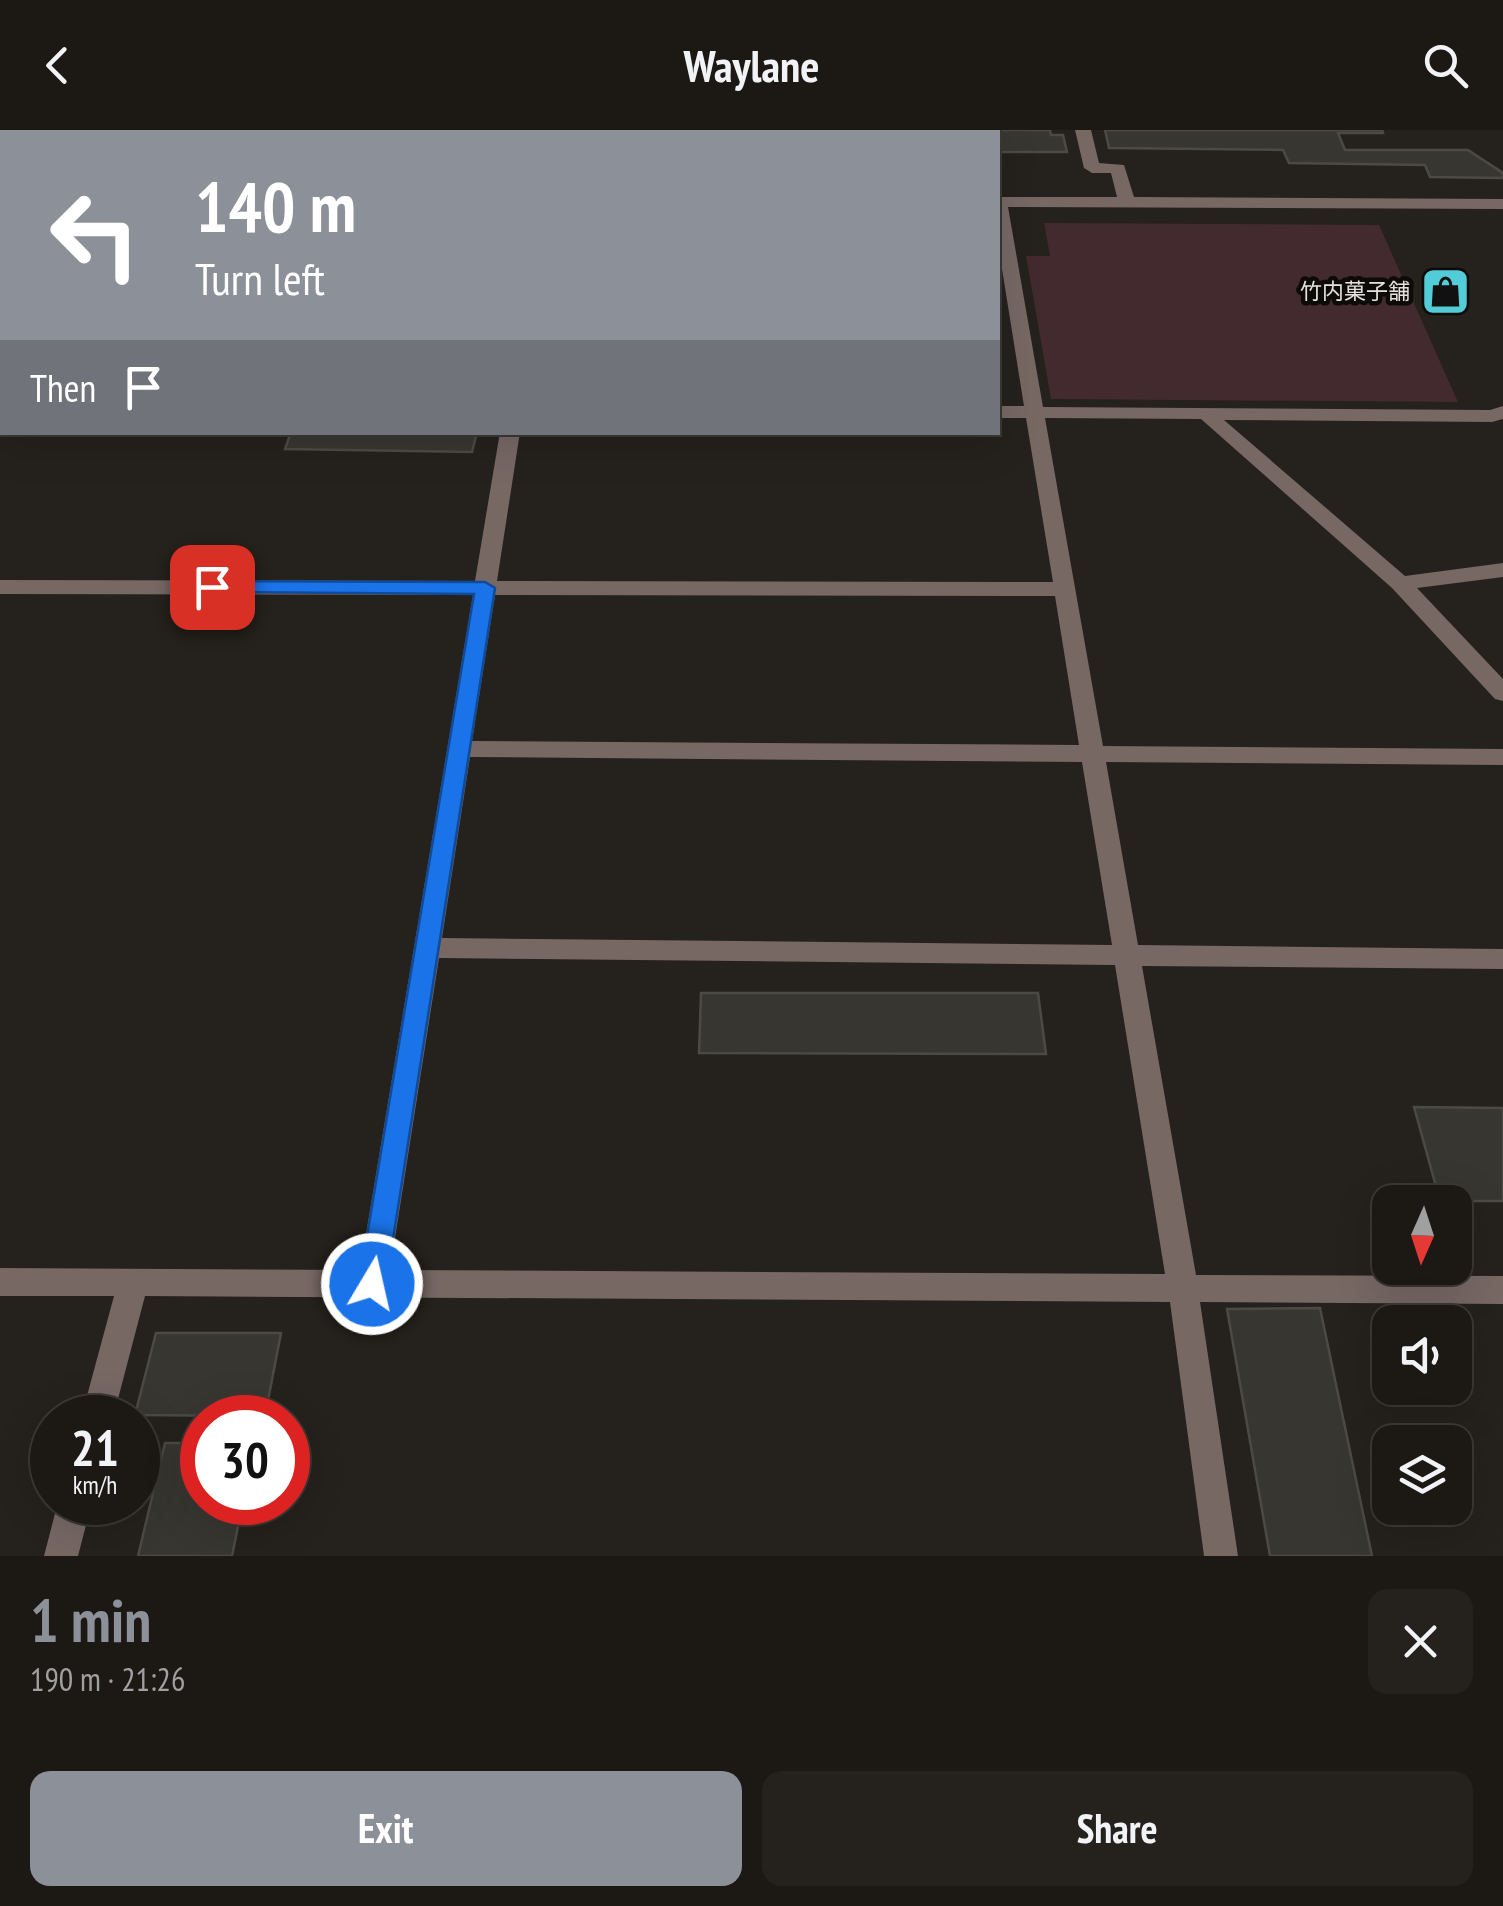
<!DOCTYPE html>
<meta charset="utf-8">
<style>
:root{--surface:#1c1915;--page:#25221e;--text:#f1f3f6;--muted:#a0a0a0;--line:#3a3834;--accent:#8c9099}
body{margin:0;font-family:"PT Sans Narrow","Noto Sans JP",sans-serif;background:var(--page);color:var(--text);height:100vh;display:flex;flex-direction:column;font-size:38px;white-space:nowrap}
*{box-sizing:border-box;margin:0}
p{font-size:32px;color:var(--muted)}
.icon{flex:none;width:55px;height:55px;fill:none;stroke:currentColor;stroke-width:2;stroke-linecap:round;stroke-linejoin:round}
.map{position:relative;height:1426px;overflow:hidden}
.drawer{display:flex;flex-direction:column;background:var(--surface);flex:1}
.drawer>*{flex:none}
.top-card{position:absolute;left:0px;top:0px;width:1000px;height:305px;box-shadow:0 10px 40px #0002,0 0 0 2px var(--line);background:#8c9099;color:#fff;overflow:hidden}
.needle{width:65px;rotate:183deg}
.tools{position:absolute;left:1372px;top:1055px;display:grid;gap:20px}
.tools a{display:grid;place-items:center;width:100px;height:100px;border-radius:20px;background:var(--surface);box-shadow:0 10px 40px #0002,0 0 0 2px var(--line);font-size:50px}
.speed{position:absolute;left:30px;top:1265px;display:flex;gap:20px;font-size:50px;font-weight:700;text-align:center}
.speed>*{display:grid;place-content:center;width:130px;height:130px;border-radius:50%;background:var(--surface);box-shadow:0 10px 40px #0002,0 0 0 2px var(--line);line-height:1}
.speed small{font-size:25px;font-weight:400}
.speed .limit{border:15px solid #d22;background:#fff;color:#111}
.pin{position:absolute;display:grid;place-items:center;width:85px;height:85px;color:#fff;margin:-42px;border-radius:20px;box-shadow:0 5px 15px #0006}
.me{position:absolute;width:110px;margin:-55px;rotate:9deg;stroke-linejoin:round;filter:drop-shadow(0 0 8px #0008)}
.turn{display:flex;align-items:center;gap:35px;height:210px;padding:0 30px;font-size:45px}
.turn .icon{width:130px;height:130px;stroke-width:2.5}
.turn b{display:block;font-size:70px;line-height:85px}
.then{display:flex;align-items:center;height:95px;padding:0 30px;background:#0003;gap:20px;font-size:38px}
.round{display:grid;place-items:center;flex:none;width:105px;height:105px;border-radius:20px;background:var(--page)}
.head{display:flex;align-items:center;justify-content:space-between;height:170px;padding:0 30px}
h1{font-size:60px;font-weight:600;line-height:75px;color:var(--accent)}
.action{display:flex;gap:20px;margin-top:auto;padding:20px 30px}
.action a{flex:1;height:115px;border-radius:20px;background:var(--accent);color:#fff;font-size:40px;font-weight:600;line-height:115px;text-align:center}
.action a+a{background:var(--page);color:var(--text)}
header{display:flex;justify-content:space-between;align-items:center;height:130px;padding:0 30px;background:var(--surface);font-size:45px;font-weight:600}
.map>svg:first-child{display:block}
</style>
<header><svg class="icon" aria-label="back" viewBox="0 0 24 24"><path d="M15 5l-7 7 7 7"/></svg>Waylane<svg class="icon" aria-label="search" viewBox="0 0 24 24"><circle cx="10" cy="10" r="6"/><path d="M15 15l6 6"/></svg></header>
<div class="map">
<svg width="1503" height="1426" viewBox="0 0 1503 1426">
<rect width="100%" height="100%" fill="#25211c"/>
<polygon fill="#432a2e" points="1044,93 1379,95 1458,272 1051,269 1026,126 1050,126"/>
<g fill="#383630" stroke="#4c4a44" stroke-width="2.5">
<polygon points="648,0 1050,0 1051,5 1063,5 1067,22 998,22 998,2"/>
<polygon points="1105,0 1382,0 1383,3 1338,3 1345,20 1468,20 1503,43 1503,48 1430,47 1425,35 1289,33 1283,20 1109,18"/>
<polygon points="291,302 477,302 472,322 285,319"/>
<polygon points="701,863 1038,863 1046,924 699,923"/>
<polygon points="1414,977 1503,978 1503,1071 1440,1071"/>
<polygon points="1320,1178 1372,1426 1270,1426 1227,1179"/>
<polygon points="156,1203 281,1203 265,1286 135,1285"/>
<polygon points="165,1313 202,1313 202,1372 243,1372 232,1426 138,1426"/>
</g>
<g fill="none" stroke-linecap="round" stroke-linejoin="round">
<g fill="#776864" fill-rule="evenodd">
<polygon points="191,0 211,0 212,2 193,2"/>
<polygon points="544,0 560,0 561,2 545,2"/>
<path d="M1075,0H1091L1099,33L1124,35L1134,67L1503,69V79L1008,77L1043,277L1490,280L1503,276V289L1492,292L1224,290L1405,446L1503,433V447L1417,458L1503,549V571L1495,569L1392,458L1201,289L1045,288L1103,616L1503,619V635L1106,632L1138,815L1503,819V839L1142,836L1196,1145L1503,1146V1174L1200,1172L1238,1426H1204L1170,1172L145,1166L113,1288H81L114,1166H0V1138L360,1140L473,465L0,464V450L475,451L500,302H520L497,451L1053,452L1026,288H998V276H1024L998,114V67H1117L1111,43H1092L1084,38ZM495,465L1055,466L1079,615L472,611ZM470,627L1082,632L1112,815L442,808ZM439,828L1115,835L1165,1144L390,1140Z"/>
<rect x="0" y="64" width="2" height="10"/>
<polygon points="58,1372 92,1372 78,1426 44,1426"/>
</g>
</g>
<polygon fill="#1a73e8" stroke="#114b97" stroke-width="2.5" points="212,451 485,452 495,458 386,1154 382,1162 372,1166 363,1162 359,1154 474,464 205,462 202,457"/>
<defs>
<symbol id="shop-square" viewBox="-11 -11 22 22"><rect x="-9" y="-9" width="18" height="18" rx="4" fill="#52ccd6" stroke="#0d0b09"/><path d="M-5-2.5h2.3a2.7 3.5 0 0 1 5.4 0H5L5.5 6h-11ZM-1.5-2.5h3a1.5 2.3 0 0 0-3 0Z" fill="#111"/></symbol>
</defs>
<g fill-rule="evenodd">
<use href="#shop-square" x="1418" y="134" width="55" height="55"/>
</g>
<g text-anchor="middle" stroke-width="9" stroke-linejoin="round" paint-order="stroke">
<g font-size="22" fill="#e5e1de" stroke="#0d0b09" text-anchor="end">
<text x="1410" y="169">竹内菓子舗</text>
</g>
</g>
</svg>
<div class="tools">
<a><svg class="needle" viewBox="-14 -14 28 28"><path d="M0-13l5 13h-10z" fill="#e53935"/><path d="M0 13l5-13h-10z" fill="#a0a0a0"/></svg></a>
<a><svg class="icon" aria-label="sound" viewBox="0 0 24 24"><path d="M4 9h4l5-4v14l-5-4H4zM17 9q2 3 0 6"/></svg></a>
<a><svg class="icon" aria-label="layers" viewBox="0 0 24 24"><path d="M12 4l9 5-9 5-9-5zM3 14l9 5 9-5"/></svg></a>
</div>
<div class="speed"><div>21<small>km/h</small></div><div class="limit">30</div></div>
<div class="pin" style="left:212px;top:457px;background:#d93025"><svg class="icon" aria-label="arrive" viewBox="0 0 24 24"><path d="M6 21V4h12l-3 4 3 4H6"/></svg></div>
<svg class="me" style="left:372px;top:1154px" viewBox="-20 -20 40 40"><circle r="17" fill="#1a73e8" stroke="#fff" stroke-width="3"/><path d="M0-11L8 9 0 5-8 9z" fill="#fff"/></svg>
<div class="top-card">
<div class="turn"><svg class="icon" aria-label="left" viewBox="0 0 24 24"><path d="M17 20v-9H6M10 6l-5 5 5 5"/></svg><div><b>140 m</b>Turn left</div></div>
<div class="then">Then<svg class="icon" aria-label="arrive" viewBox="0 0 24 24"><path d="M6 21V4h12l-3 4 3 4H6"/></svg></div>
</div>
</div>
<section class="drawer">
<div class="head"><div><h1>1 min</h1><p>190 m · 21:26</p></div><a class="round"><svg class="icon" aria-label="close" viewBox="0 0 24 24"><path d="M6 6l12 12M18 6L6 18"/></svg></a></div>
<div class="action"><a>Exit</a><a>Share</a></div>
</section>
